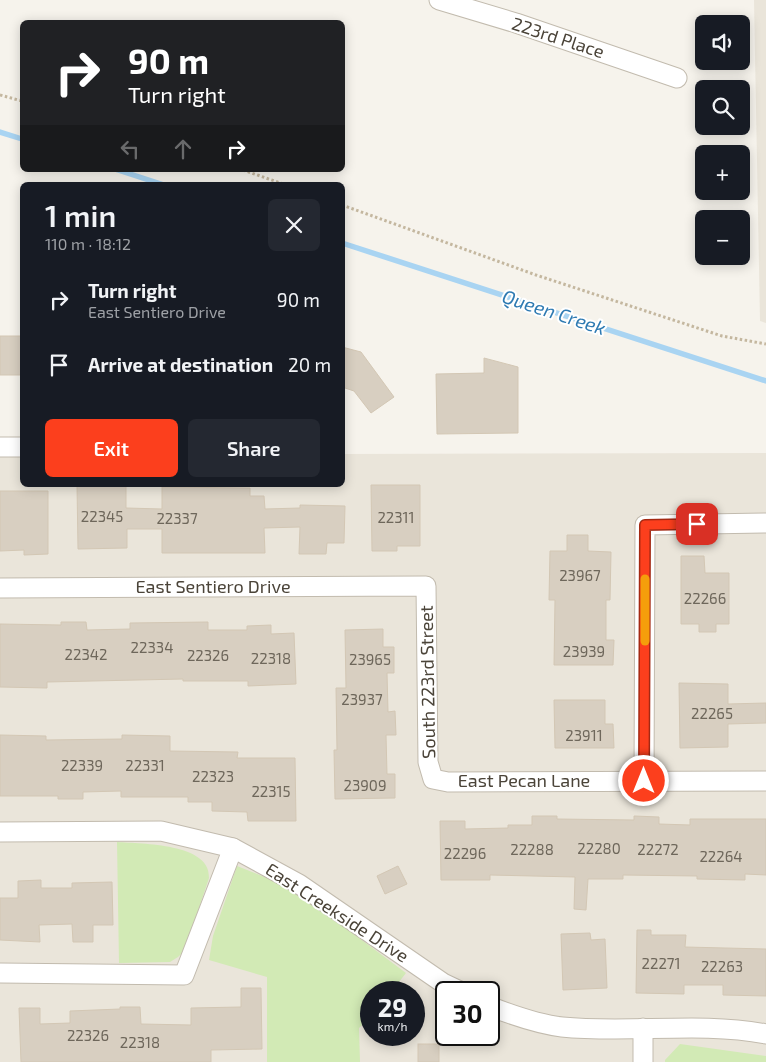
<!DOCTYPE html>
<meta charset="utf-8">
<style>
:root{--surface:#171b24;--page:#242831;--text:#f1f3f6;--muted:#9ea1a6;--accent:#fc3f1d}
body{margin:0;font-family:"Exo 2",sans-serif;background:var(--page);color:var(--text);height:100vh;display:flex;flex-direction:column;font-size:19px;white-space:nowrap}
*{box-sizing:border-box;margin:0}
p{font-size:16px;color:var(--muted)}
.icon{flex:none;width:28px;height:28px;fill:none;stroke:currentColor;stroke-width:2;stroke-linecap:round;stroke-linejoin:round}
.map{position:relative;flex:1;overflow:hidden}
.details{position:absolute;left:20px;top:182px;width:325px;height:305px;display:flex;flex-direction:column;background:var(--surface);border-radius:8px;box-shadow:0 2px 12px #0003}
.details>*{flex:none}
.top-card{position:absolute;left:20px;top:20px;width:325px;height:152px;border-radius:8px;box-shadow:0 2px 12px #0003;background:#202124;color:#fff;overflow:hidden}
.fabs{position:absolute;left:695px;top:15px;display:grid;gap:10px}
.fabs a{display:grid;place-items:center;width:55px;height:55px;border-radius:8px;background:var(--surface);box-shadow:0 2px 12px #0003;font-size:25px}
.speed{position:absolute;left:360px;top:981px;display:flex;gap:10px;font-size:25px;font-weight:700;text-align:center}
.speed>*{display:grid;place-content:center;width:65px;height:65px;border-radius:50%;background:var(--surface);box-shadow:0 2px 12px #0003;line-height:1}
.speed small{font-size:12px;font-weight:400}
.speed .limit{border:2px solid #111;border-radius:8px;background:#fff;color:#111}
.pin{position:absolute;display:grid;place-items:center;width:42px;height:42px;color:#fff;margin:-21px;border-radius:10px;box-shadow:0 2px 8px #0006}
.me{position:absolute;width:55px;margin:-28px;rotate:0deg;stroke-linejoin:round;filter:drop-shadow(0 0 4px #0008)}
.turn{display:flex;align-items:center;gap:18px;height:105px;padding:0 25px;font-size:22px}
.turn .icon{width:65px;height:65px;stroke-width:2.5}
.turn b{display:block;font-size:35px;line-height:42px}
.lanes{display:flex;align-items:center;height:48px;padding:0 25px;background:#0003;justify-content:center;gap:25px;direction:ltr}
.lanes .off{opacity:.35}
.round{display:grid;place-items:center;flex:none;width:52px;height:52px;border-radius:8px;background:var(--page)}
.summary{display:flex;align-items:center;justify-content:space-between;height:85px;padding:0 25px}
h1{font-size:30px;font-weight:600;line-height:38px}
.cta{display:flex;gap:10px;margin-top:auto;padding:10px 25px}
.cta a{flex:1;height:58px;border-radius:8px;background:var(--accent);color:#fff;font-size:20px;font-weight:600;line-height:58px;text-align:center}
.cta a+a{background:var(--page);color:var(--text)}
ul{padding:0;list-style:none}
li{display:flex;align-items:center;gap:15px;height:65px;padding:0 25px}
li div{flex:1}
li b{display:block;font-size:19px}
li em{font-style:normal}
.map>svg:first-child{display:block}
</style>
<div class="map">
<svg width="766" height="1062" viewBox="0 0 766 1062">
<rect width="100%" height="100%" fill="#f6f3ec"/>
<g fill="#eae5da" fill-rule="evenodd">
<polygon points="754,0 766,0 766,323 760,321"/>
<path d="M766,453V1062H0V455H22V485H342L343,454ZM371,992H414V1035H371ZM446,992H489V1035H446Z"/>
</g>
<g fill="#d2eab5">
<path d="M117,842C142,844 211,843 209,878L185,950L178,957L170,962L119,963Z"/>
<polygon points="237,866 275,881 319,908 406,973 391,992 371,992 371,1017 359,1028 360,1062 267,1062 267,977 209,960 213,936"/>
<polygon points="680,1044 766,1056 766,1062 665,1062 665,1060"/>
</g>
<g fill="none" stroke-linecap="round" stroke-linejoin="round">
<g stroke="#a9d4f2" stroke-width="5.5">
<polyline points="0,132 22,139"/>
<polyline points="118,170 164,185"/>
<polyline points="342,243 766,381"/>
</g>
</g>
<g fill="#d8cfc1" stroke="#d3c7b4">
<rect x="0" y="336" width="22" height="39"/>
<polygon points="342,347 361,352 394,397 371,413 354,391 342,387"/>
<polygon points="484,358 518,367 518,433 437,434 436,374 484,373"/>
<polygon points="77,485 126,485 126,508 162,509 162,487 250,488 250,496 264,496 265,509 300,508 300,505 345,506 344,543 327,543 326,554 299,554 300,527 264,528 265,553 162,553 162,529 127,529 127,548 78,549"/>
<polygon points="371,485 420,485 420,546 397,546 397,551 372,551"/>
<polygon points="0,491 48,491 48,554 24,555 24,550 0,551"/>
<polygon points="567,535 588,535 588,551 611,552 610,600 606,600 606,640 614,640 613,665 554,665 555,600 549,600 550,551 567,551"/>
<polygon points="681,556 704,556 705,573 729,573 729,624 716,624 716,632 699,632 699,624 681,624"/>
<polygon points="61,622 86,622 87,630 130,629 130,623 208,622 208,630 247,630 247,626 271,625 271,634 294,633 296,684 248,686 248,681 183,681 183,679 47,682 47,688 0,687 0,624 61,625"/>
<polygon points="383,629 383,647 394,647 394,673 387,673 388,712 395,711 396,735 386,735 387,774 395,774 395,798 335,799 334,750 337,750 336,688 346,688 345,630"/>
<polygon points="679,683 728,684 728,704 766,703 766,723 728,724 728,747 680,748"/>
<polygon points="554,700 605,700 605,724 613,724 614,748 555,748"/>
<polygon points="0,735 46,736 46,740 122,739 122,735 170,736 170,751 238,752 237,758 295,758 296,821 248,821 247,812 212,811 212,802 188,802 188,797 121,797 121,791 83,792 83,799 58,799 58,796 0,796"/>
<polygon points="532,816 557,816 557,819 634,820 634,816 659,817 659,824 690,825 690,819 766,819 766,875 745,874 745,880 697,879 697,876 623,875 623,879 588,879 586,910 574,909 575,877 490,875 490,880 441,880 440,821 465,821 465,829 508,828 508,825 532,825"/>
<polygon points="398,866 407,884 385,894 377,876"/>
<polygon points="41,880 41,888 72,888 72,883 112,882 113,925 93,925 93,942 73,942 72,924 39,925 40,942 0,940 0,898 18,898 18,881"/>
<polygon points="637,930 651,930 651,935 686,935 685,947 766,949 766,996 723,995 723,985 684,985 684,994 636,993"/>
<polygon points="590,933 591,940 605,939 607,988 563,990 561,934"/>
<polygon points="241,988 261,988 262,1049 211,1050 211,1062 21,1062 19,1008 40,1008 40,1024 70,1023 70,1011 120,1009 120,1007 140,1007 141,1024 191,1025 191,1008 241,1007"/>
<rect x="418" y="1044" width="21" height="18"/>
</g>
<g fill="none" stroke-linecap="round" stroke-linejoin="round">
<defs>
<g id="minor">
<polyline points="439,0 516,23 677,78"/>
<polyline points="0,447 22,447"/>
<polyline points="0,588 426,586 428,762 433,779 448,782 766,781"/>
<polyline points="644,781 645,525 766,523"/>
<polyline points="0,832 161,831 233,848 299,884 443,983 462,992"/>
<polyline points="0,973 184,975 233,848"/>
<path d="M489,1006C512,1015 537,1024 562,1027C629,1034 699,1021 766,1034"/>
<polyline points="643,1028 643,1062"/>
</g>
</defs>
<use href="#minor" stroke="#c2bbae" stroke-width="21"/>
<g stroke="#c4b79f" stroke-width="3" stroke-dasharray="2.5 2.5" stroke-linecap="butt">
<polyline points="0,95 22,101"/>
<polyline points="243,170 286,185"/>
<polyline points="342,205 536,275 722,336 766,344"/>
</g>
<use href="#minor" stroke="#fff" stroke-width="19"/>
</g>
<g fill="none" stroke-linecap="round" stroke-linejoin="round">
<defs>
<polyline id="route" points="644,781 645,525 697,524"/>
</defs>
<use href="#route" stroke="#a42913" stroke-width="12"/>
<use href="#route" stroke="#fc3f1d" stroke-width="9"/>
<polyline stroke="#f59e0b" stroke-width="9" points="645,641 645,579"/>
</g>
<g text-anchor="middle" stroke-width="4" stroke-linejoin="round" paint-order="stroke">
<g font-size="15" fill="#6e675b">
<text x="102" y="522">22345</text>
<text x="396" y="523">22311</text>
<text x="177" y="524">22337</text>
<text x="580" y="581">23967</text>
<text x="705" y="604">22266</text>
<text x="152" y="653">22334</text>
<text x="584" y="657">23939</text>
<text x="86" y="660">22342</text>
<text x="208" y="661">22326</text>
<text x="271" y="664">22318</text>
<text x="370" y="665">23965</text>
<text x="362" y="705">23937</text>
<text x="712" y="719">22265</text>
<text x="584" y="741">23911</text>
<text x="82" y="771">22339</text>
<text x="145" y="771">22331</text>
<text x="213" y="782">22323</text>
<text x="365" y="791">23909</text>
<text x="271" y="797">22315</text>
<text x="599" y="854">22280</text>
<text x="532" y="855">22288</text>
<text x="658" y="855">22272</text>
<text x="465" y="859">22296</text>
<text x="721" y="862">22264</text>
<text x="661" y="969">22271</text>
<text x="722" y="972">22263</text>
<text x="88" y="1041">22326</text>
<text x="140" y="1048">22318</text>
</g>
<g font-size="18" fill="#4b4439" stroke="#fff">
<text transform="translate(558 38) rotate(18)" y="6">223rd Place</text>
<text x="213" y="593">East Sentiero Drive</text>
<text transform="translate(428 682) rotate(-91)" y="6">South 223rd Street</text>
<text x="524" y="787">East Pecan Lane</text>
<text transform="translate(337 913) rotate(33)" y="6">East Creekside Drive</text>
</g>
<g font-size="19" font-style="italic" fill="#2e7ab2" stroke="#fff">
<text transform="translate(554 312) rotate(18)" y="7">Queen Creek</text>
</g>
</g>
</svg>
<div class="fabs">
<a><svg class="icon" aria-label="sound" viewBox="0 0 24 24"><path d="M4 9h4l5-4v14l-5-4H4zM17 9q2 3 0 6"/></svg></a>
<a><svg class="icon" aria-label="search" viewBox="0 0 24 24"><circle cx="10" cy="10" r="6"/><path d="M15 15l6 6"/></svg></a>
<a>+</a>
<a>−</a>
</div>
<div class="speed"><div>29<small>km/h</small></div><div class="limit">30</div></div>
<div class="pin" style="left:697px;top:524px;background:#d93025"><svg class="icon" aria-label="arrive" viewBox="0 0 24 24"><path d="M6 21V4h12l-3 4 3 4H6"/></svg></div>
<svg class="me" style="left:644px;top:781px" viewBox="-20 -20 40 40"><circle r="17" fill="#fc3f1d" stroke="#fff" stroke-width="3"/><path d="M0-11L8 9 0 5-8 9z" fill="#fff"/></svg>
<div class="top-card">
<div class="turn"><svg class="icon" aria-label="right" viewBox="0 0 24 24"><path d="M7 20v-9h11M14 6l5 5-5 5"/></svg><div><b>90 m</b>Turn right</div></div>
<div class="lanes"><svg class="icon off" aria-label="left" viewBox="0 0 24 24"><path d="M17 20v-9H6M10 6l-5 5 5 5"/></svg><svg class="icon off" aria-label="ahead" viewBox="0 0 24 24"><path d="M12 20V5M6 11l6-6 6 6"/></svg><svg class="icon" aria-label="right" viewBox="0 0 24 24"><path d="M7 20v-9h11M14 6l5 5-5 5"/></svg></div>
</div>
<section class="details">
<div class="summary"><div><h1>1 min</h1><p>110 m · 18:12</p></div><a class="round"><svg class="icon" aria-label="close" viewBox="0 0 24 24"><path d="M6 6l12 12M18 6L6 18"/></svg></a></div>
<ul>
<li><svg class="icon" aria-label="right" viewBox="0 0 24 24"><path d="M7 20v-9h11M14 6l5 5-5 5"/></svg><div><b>Turn right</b><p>East Sentiero Drive</p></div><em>90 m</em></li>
<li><svg class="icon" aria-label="arrive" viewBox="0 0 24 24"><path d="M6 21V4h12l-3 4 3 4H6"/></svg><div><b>Arrive at destination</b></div><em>20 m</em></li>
</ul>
<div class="cta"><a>Exit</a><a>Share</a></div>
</section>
</div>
